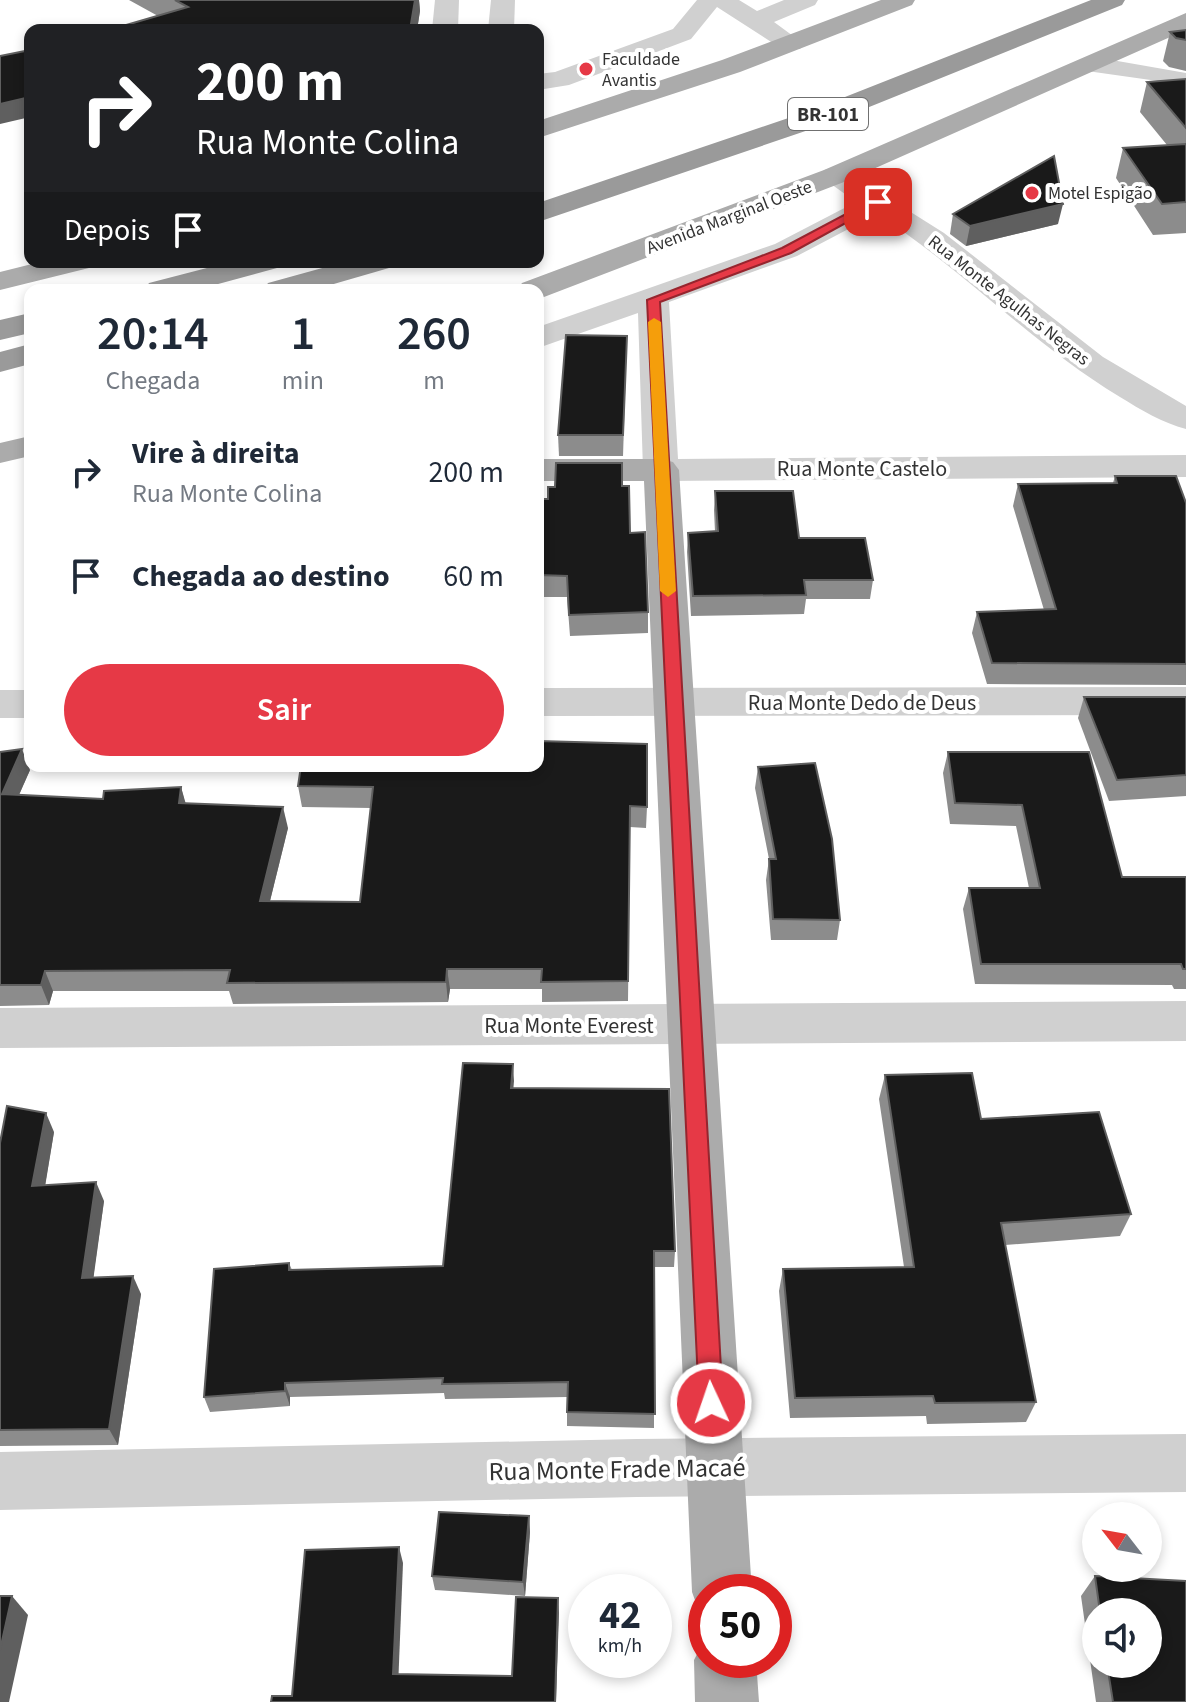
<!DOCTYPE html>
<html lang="pt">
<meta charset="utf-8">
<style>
:root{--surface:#fff;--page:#f6f6f7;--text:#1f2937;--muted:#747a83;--accent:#e63946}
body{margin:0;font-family:"Source Sans 3",sans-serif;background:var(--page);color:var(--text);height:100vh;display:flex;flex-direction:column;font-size:30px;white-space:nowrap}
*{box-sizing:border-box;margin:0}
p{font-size:26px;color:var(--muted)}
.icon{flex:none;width:44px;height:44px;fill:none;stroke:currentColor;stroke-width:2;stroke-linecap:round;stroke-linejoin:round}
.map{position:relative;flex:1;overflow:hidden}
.details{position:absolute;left:24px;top:284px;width:520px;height:488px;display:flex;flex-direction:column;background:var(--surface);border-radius:16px;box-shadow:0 4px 12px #0003}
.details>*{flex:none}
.guide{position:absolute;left:24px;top:24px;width:520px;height:244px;border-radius:16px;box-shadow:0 4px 12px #0003;background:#202124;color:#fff;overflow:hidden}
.needle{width:52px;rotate:301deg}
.fabs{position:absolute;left:1082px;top:1502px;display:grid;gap:16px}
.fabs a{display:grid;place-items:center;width:80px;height:80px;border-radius:50%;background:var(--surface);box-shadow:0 4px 12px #0003;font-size:40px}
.speed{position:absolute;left:568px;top:1574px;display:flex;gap:16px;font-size:40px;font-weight:700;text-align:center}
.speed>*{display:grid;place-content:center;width:104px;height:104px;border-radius:50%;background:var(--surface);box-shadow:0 4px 12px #0003;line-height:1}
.speed small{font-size:20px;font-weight:400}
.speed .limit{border:12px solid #d22;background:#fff;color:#111}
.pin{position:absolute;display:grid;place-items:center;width:68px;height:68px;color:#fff;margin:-34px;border-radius:16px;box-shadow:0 4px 12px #0006}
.me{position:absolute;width:88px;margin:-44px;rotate:357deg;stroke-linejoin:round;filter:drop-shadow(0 0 6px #0008)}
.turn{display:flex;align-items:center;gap:28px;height:168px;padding:0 40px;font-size:36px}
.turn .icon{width:104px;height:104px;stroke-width:2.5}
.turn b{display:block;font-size:56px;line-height:68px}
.then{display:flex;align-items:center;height:76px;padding:0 40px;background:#0003;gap:16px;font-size:30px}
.eta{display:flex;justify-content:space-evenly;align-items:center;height:136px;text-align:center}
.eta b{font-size:48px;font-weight:600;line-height:56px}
.cta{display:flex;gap:16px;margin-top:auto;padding:16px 40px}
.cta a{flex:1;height:92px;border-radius:48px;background:var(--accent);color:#fff;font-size:32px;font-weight:600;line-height:92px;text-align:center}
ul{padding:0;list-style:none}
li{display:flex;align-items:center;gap:24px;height:104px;padding:0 40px}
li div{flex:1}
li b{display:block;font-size:30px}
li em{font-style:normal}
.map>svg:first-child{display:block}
</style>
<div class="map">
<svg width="1186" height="1702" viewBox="0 0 1186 1702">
<rect width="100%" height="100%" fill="#fff"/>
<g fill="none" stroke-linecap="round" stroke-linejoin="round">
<g fill="#d0d0d0" fill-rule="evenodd">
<polygon points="435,0 459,0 458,30 432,30"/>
<polygon points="491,0 515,0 514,30 488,30"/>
<polygon points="697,0 739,0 757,11 784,0 818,0 815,5 774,22 804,44 800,49 782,49 717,7 691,39 569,85 538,90 538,74 555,72 673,29"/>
<polygon points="1089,56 1186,73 1186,85 1080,70 1076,64"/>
<path d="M834,167L844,170L944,233L1103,357L1186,406V429C1163,423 1141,410 1120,397C1033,345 963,269 877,214L797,256L669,302L678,459L1186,455V477L661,481L649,478L643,470L638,313L538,348V327L775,244L856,202L820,176L824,170Z"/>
<polygon points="1186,687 1186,715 538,716 538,688"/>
<rect x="0" y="690" width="30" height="28"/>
<polygon points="1186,1001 1186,1041 0,1048 0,1008"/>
<polygon points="1186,1434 1186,1492 637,1497 0,1510 0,1452 637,1439"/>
</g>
<g fill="#ababab" fill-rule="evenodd">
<polygon points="881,0 915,0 912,5 740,72 538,138 538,121 722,60"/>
<polygon points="1186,13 1186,30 844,182 544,297 538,298 538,290 517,290 522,283 824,170"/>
<polygon points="40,262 93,262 89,268 0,290 0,272"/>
<polygon points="30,436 30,456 0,463 0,443"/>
<polygon points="538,459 661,459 673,462 679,470 752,1592 706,1592 706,1616 700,1614 692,1592 644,481 538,481"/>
<polygon points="706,1637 706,1660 756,1660 759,1702 695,1702 694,1660"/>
</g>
<g fill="#9a9a9a" fill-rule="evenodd">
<polygon points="1091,0 1125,0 1122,5 832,122 538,222 538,203 812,110"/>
<polygon points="230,262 281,262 277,268 196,290 144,290 149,283"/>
<polygon points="344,262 393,262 389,268 313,290 263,290 268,283"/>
<polygon points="30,313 30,333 0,340 0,320"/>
<polygon points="30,344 30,364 0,372 0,352"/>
</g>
</g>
<g fill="#8c8c8c" fill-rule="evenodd">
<polygon points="129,0 419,0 420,11 417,30 109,30 158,16"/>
<polygon points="1186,30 1186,71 1169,67 1163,61 1170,32"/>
<polygon points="1186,79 1186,233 1153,235 1116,178 1123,148 1167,145 1140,112 1147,82"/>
<polygon points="953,214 1058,224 966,246 950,234"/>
<polygon points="627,336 623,456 559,456 558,435"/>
<polygon points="1115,476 1186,503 1186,685 987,684 972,633 977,612 1044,610 1013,506 1018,484 1113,483"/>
<polygon points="622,486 630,533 648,612 648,633 570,636 567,597 538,597 538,499 548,499"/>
<polygon points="715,491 873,580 870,599 806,599 804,614 691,616 687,552 688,533 715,532 714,510"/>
<polygon points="1084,697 1186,697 1186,796 1109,801 1078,718"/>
<polygon points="0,752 30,770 19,795 103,799 181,787 185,803 288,828 270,901 360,902 371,808 302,807 298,786 301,766 647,807 646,828 630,827 628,1001 542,1002 542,989 450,989 448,1002 233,1004 229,991 53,991 49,1005 0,1006"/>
<polygon points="948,752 1122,877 1186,877 1186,989 1174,989 1172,985 975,984 963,909 969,888 1029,888 1016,826 950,824 943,773"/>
<polygon points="758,767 840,920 837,940 771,940 766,880 769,859 755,788"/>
<polygon points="513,1064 513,1088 675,1251 674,1267 654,1267 654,1428 567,1426 567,1397 445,1399 444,1393 290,1397 290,1406 210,1412 204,1397 289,1263 292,1270 443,1266"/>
<polygon points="885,1075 981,1119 1131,1214 1120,1236 1005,1245 1036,1402 1026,1422 927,1424 926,1416 790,1418 779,1291 783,1269 904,1267 879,1099"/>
<polygon points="54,1132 45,1185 104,1201 93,1278 141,1294 118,1445 0,1446 0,1143"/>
<polygon points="529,1516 530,1532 525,1596 435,1590 432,1576"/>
<path d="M1095,1576L1186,1581V1702H1096L1081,1596ZM1096,1612H1148V1664H1096Z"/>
</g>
<g fill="#5f5f5f">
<polygon points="415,0 419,0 420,11 417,30 410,30"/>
<polygon points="30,97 30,117 0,124 0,104"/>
<polygon points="1063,204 1058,224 966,246 970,226"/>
<polygon points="22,749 30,770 10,815 2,794"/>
<polygon points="181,787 187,808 179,803"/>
<polygon points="283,807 288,828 265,921 260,901"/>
<polygon points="447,969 450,989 448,1002 446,982"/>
<polygon points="45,971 53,991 49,1005 41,985"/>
<polygon points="513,1064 514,1081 512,1105 511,1088"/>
<polygon points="46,1113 54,1132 42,1205 32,1186"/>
<polygon points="96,1182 104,1201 91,1296 82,1278"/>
<polygon points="133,1276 141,1294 118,1445 109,1429"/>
<polygon points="285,1383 290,1397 290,1406 285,1391"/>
<polygon points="529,1516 530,1532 525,1596 523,1582"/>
<polygon points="399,1547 403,1563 398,1688 393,1674"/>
<polygon points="12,1596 28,1615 9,1702 0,1702 0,1650"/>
<polygon points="558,1598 559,1613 556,1702 555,1702"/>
</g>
<g fill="#1a1a1a" stroke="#5f5f5f" stroke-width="2">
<polygon points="175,0 415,0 410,30 109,30 188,7"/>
<polygon points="1186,30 1186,40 1176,38 1170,32"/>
<polygon points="30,50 30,97 0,104 0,56"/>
<polygon points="1186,79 1186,128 1147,82"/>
<polygon points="1186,144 1186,202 1162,204 1123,148"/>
<polygon points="1054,156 1063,204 970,226 953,214"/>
<polygon points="566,335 627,336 623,435 558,435"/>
<polygon points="556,463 622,463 622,486 629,486 630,533 645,532 648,612 569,615 567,576 538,575 538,499 548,499 548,487 555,487"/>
<polygon points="1115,476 1176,476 1186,503 1186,664 992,663 977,612 1056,609 1018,484 1117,483"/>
<polygon points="715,491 793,491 799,538 865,538 873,580 804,580 806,595 693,596 688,533 718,531"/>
<polygon points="1084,697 1186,697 1186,775 1117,780"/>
<polygon points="538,741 647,744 647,807 630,806 628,981 541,982 542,969 447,969 446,982 227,983 230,970 45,971 41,985 0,985 0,752 22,749 2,794 103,799 104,791 181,787 179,803 283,807 260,901 360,902 373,787 298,786 301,766 538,766"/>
<polygon points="948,752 1089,752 1122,877 1186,877 1186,969 1183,969 1181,964 981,964 969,888 1040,888 1022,805 955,803"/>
<polygon points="815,763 832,839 840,920 773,919 769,859 776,859 758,767"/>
<polygon points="463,1063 513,1064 511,1088 669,1089 675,1251 654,1251 655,1414 567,1412 568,1382 442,1384 443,1378 285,1383 285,1391 204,1397 214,1269 289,1263 289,1270 443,1266"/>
<polygon points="972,1073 981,1119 1099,1112 1131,1214 1001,1223 1036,1402 935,1403 933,1396 795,1398 783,1269 914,1267 885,1075"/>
<polygon points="7,1106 46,1113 32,1186 96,1182 82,1278 133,1276 109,1429 0,1430 0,1143"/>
<polygon points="439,1512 529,1516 523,1582 432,1576"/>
<polygon points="399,1547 393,1674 512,1676 516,1597 558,1598 555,1702 271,1702 272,1696 292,1696 305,1550"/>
<polygon points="1095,1576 1186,1581 1186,1702 1113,1702 1107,1664 1148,1664 1148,1612 1100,1612"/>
<polygon points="0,1596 12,1596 0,1650"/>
</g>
<polygon fill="#e63946" stroke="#96252e" stroke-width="2" points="874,199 884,202 791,253 660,302 723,1403 719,1411 711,1415 703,1411 699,1403 647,300 782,248"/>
<polygon fill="#f59e0b" points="654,318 661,322 676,591 668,597 660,591 648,322"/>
<g fill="#e63946" stroke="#fff" stroke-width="3">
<circle cx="586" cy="69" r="8"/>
<circle cx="1032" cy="193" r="8"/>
</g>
<g text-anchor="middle" stroke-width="8" stroke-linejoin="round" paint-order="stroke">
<g font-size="18" fill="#333" stroke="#fff" text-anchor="start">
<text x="602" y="65">Faculdade<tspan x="602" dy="21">Avantis</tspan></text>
<text x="1048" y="199">Motel Espigão</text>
</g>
<g font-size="18" fill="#333" stroke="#fff">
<text transform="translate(729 217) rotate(-21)" y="6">Avenida Marginal Oeste</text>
<text transform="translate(1009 300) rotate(38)" y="6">Rua Monte Agulhas Negras</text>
</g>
<rect fill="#fff" stroke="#707070" stroke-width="2" x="788" y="98" width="80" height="32" rx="6"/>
<g font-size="20" font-weight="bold" fill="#333">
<text x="828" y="121">BR-101</text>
</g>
<g font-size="22" fill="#333" stroke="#fff">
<text x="862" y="476">Rua Monte Castelo</text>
<text x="862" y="710">Rua Monte Dedo de Deus</text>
<text x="569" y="1033">Rua Monte Everest</text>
</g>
<g font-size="26" fill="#333" stroke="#fff">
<text transform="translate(617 1469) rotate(-1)" y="9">Rua Monte Frade Macaé</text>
</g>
</g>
</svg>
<div class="fabs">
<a><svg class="needle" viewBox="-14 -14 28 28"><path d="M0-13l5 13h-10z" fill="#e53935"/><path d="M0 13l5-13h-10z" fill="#747a83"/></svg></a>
<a><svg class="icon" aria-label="sound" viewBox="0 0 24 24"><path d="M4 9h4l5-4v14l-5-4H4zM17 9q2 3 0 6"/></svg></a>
</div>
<div class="speed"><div>42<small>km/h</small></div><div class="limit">50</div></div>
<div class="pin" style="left:878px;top:202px;background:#d93025"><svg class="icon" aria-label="arrive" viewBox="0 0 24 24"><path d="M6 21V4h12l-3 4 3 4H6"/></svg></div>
<svg class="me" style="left:711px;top:1403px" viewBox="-20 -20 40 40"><circle r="17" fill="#e63946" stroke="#fff" stroke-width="3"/><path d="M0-11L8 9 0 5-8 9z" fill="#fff"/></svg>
<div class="guide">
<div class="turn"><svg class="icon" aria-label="right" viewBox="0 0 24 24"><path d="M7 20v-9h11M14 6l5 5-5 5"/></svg><div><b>200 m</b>Rua Monte Colina</div></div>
<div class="then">Depois<svg class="icon" aria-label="arrive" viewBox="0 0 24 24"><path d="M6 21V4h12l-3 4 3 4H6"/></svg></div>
</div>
<section class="details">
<div class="eta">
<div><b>20:14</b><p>Chegada</p></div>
<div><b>1</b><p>min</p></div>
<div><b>260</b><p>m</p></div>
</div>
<ul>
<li><svg class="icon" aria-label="right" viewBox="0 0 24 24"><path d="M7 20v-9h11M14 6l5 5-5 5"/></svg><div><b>Vire à direita</b><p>Rua Monte Colina</p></div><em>200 m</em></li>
<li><svg class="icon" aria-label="arrive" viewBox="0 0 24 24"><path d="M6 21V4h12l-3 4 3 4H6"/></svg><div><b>Chegada ao destino</b></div><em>60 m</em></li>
</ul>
<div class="cta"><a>Sair</a></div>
</section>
</div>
